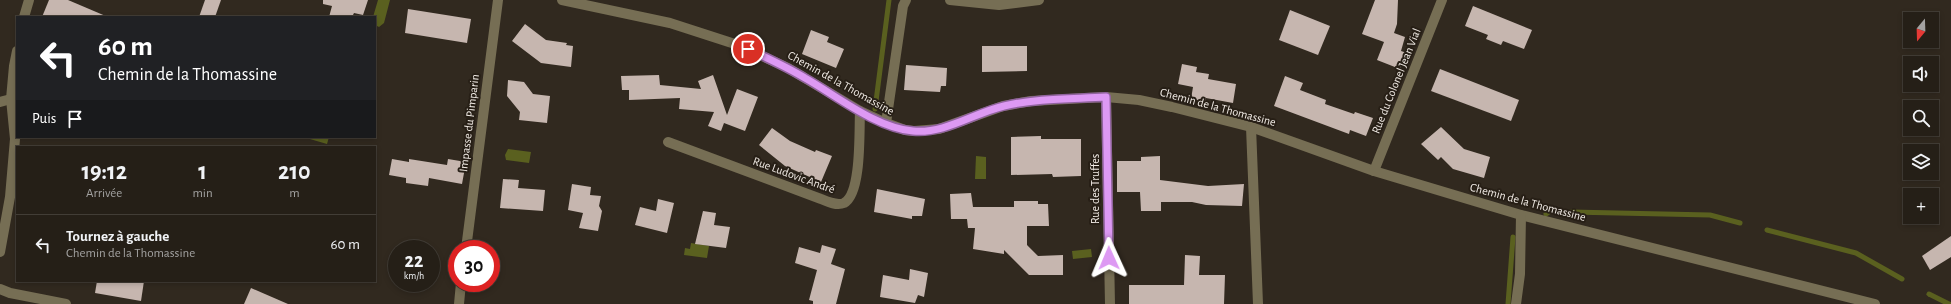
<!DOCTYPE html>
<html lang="fr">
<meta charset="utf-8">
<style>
:root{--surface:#251f17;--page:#312c24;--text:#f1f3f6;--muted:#a3a2a1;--line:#423d36}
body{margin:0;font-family:"Alegreya Sans",sans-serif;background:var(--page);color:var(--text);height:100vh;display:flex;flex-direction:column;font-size:15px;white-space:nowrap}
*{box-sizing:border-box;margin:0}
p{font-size:13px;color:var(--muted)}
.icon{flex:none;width:22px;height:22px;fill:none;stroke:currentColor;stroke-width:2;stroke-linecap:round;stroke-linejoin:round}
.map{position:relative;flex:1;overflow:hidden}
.side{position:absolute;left:16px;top:146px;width:360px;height:136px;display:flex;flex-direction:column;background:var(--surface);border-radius:0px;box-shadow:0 2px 6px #0003,0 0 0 1px var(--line)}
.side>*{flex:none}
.top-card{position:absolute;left:16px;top:16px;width:360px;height:122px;border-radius:0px;box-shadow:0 2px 6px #0003,0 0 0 1px var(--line);background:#202124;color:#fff;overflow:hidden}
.needle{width:26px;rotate:199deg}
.tools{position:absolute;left:1903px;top:12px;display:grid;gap:8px}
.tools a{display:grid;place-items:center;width:36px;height:36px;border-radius:0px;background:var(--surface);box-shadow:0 2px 6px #0003,0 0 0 1px var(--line);font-size:20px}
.speed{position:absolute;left:388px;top:240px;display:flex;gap:8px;font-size:20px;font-weight:700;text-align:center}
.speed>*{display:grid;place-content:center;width:52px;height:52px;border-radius:50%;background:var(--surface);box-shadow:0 2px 6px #0003,0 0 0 1px var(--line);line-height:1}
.speed small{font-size:10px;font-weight:400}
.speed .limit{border:6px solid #d22;background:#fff;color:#111}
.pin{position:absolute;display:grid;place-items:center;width:34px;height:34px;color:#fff;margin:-17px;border:2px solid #fff;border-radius:50%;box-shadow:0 1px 4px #0007}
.me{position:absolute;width:44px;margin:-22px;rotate:359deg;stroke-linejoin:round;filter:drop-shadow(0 0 3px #0008)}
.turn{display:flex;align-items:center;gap:14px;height:84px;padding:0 16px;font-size:18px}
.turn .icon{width:52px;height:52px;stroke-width:2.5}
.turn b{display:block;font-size:28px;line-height:34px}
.then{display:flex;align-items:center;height:38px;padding:0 16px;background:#0003;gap:8px;font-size:15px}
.eta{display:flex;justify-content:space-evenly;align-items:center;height:68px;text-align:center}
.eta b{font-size:24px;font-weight:600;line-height:28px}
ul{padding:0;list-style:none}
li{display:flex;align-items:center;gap:12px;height:60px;padding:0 16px;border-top:1px solid var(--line)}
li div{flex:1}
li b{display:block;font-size:15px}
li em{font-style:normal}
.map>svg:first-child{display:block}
</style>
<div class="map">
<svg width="1951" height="304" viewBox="0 0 1951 304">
<rect width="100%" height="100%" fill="#31291f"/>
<g fill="#5a601f">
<polygon points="378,0 390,0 384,23 379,27 375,25 375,17 373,17"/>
<polygon points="303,137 329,137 327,144"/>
<polygon points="508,149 531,152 529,163 506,160 505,155"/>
<polygon points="976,156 986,157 986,179 975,179"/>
<polygon points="691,243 709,246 707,258 684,255 685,248 690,249"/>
<polygon points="1091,249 1092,257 1073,259 1072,251"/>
</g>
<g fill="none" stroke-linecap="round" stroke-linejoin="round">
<g stroke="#5a601f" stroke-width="5">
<polyline points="875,109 889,0"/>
<polyline points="1571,212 1710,215 1740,223"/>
<polyline points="1546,214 1550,211"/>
<polyline points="1767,230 1856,253 1902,279"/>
<polyline points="1929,294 1949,304"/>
<polyline points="1508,304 1513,237"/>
</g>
</g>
<g fill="#c6b6af">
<polygon points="49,0 68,0 108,17 42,17"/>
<polygon points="205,0 221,0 215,17 199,17"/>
<polygon points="323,0 368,0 363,15 354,13 352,17 329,17 332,6 323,4"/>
<polygon points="1375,0 1398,0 1397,24 1394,33 1405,37 1401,51 1407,53 1400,69 1377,60 1384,42 1362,34"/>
<polygon points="1473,6 1532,30 1524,49 1503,41 1501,45 1486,39 1488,35 1465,26"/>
<polygon points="408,9 471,19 467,43 405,33"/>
<polygon points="1290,10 1330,26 1318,55 1279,40"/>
<polygon points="525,24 546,40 567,43 566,45 573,46 571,67 541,63 512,41"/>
<polygon points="811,30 829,37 827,42 844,49 836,68 802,54"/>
<polygon points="982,46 1027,46 1027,71 982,72"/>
<polygon points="1182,64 1197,67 1196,72 1209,74 1208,79 1236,84 1233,103 1206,98 1205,102 1191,99 1193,87 1178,84"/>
<polygon points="906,65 947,68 946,86 941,86 940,92 904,90"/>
<polygon points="1440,69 1519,100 1511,121 1431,91"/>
<polygon points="659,75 660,85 701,89 698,81 713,75 727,115 737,89 758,97 745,131 724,123 721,131 708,126 714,112 679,109 680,98 629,100 629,90 622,90 621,76"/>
<polygon points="1285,76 1303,83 1300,90 1326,100 1325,104 1354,114 1355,112 1373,118 1366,136 1350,130 1349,134 1274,106"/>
<polygon points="508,80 524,82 533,94 550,96 547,123 519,120 520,112 507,96"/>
<polygon points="1441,127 1464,149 1490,157 1484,178 1453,169 1441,157 1438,160 1421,144"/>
<polygon points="772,128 790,141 815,152 816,150 832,156 821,182 785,166 759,145"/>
<polygon points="1041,136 1041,139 1081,139 1081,176 1053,177 1052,174 1011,175 1011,137"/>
<polygon points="1160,156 1160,180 1208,186 1244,184 1242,206 1206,205 1192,202 1161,202 1161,211 1141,211 1140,192 1117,192 1117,161 1141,161 1141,157"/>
<polygon points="392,159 409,162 409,159 447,165 448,159 466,162 462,184 429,178 428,186 406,183 406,178 389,175"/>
<polygon points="503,179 519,180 518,188 545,190 543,211 500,208"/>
<polygon points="572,184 591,187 590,195 601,196 599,206 602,211 598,231 579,228 583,213 568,210"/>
<polygon points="877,189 925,199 922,216 912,216 912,219 874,212"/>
<polygon points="971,193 973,207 1014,207 1014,201 1038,201 1038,204 1048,204 1049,226 1027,226 1027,245 1038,256 1063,255 1063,275 1029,275 1004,250 1004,254 973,249 975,228 968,228 967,219 951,219 950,194"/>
<polygon points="658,199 674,203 667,233 635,225 640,207 656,211"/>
<polygon points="703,211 716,213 714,225 730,227 726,248 695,244"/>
<polygon points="1951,236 1951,257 1930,270 1922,256"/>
<polygon points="822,245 836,249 831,264 845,269 836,304 813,304 813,301 809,300 817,270 795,263 799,247 820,253"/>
<polygon points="1185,255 1200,256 1199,275 1225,275 1224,304 1129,304 1129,285 1184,285"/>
<polygon points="910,269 928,273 924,297 918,295 915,303 880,297 883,275 909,280"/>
<polygon points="97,281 144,281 141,301 95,293"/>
<polygon points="251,288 288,304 244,304"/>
</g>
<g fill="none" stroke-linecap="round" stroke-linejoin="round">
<g stroke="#766e54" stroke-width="10">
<polyline points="562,0 670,23 738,45 788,68 860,111 886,123 905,130 914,131 939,129 1003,106 1031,101 1106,97 1139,100 1172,107 1251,127 1374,171 1521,215 1875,304"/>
<polyline points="950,0 999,5 1039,0"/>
<polyline points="24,17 29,0"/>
<polyline points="1106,97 1110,304"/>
<polyline points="0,102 11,99"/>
<polyline points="886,123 903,6 906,0"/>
<polyline points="1251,127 1258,304"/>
<path d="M668,142L821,199C828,202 837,206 844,203C862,194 859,129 860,111"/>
<polyline points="1374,171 1442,0"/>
<polyline points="466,249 498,0"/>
<polyline points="0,252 10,197 15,139 11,99 14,66 17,51"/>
<polyline points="0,289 10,293 66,304"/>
<polyline points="459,304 461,283"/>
<polyline points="1516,304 1520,274 1521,215"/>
</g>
</g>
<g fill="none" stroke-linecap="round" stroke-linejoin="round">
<defs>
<path id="route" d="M748,49C767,58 787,67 805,78C837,96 876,128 913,131C945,134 974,113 1004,106C1037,98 1072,99 1106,97L1109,258"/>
</defs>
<use href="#route" stroke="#90639e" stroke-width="10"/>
<use href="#route" stroke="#dd99f3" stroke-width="7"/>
</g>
<g text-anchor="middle" stroke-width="4" stroke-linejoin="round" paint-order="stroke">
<g font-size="12" fill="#f0eae4" stroke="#271f16">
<text transform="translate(1396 81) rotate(-68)" y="4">Rue du Colonel Jean Vial</text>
<text transform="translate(841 83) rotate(29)" y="4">Chemin de la Thomassine</text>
<text transform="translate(1218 107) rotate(15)" y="4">Chemin de la Thomassine</text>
<text transform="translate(469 123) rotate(-83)" y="4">Impasse du Pimparin</text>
<text transform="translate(794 175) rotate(20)" y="4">Rue Ludovic André</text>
<text transform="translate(1095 189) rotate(-90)" y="4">Rue des Truffes</text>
<text transform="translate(1528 202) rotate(15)" y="4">Chemin de la Thomassine</text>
</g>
</g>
</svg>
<div class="tools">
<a><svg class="needle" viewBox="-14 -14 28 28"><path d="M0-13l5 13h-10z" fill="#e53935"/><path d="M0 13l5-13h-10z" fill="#a3a2a1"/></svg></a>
<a><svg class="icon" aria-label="sound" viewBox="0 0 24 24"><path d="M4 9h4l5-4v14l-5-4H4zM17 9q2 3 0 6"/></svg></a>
<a><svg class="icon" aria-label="search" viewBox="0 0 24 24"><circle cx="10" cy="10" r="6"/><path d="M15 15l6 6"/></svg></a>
<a><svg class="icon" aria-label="layers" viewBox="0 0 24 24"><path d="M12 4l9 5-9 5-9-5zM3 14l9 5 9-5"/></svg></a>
<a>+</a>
</div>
<div class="speed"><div>22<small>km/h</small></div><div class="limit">30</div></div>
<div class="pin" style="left:748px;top:49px;background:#d93025"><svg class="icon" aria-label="arrive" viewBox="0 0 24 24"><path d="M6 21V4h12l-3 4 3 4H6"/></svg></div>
<svg class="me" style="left:1109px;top:258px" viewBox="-20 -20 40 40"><path d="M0-17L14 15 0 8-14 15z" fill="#dd99f3" stroke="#fff" stroke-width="4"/></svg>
<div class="top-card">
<div class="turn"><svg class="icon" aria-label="left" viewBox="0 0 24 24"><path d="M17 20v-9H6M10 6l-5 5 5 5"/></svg><div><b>60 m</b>Chemin de la Thomassine</div></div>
<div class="then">Puis<svg class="icon" aria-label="arrive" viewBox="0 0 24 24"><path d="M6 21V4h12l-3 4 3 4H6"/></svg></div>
</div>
<section class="side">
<div class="eta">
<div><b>19:12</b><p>Arrivée</p></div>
<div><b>1</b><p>min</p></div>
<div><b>210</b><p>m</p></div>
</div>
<ul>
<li><svg class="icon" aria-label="left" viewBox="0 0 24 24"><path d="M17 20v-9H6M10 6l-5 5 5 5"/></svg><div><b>Tournez à gauche</b><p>Chemin de la Thomassine</p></div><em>60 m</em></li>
</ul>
</section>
</div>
